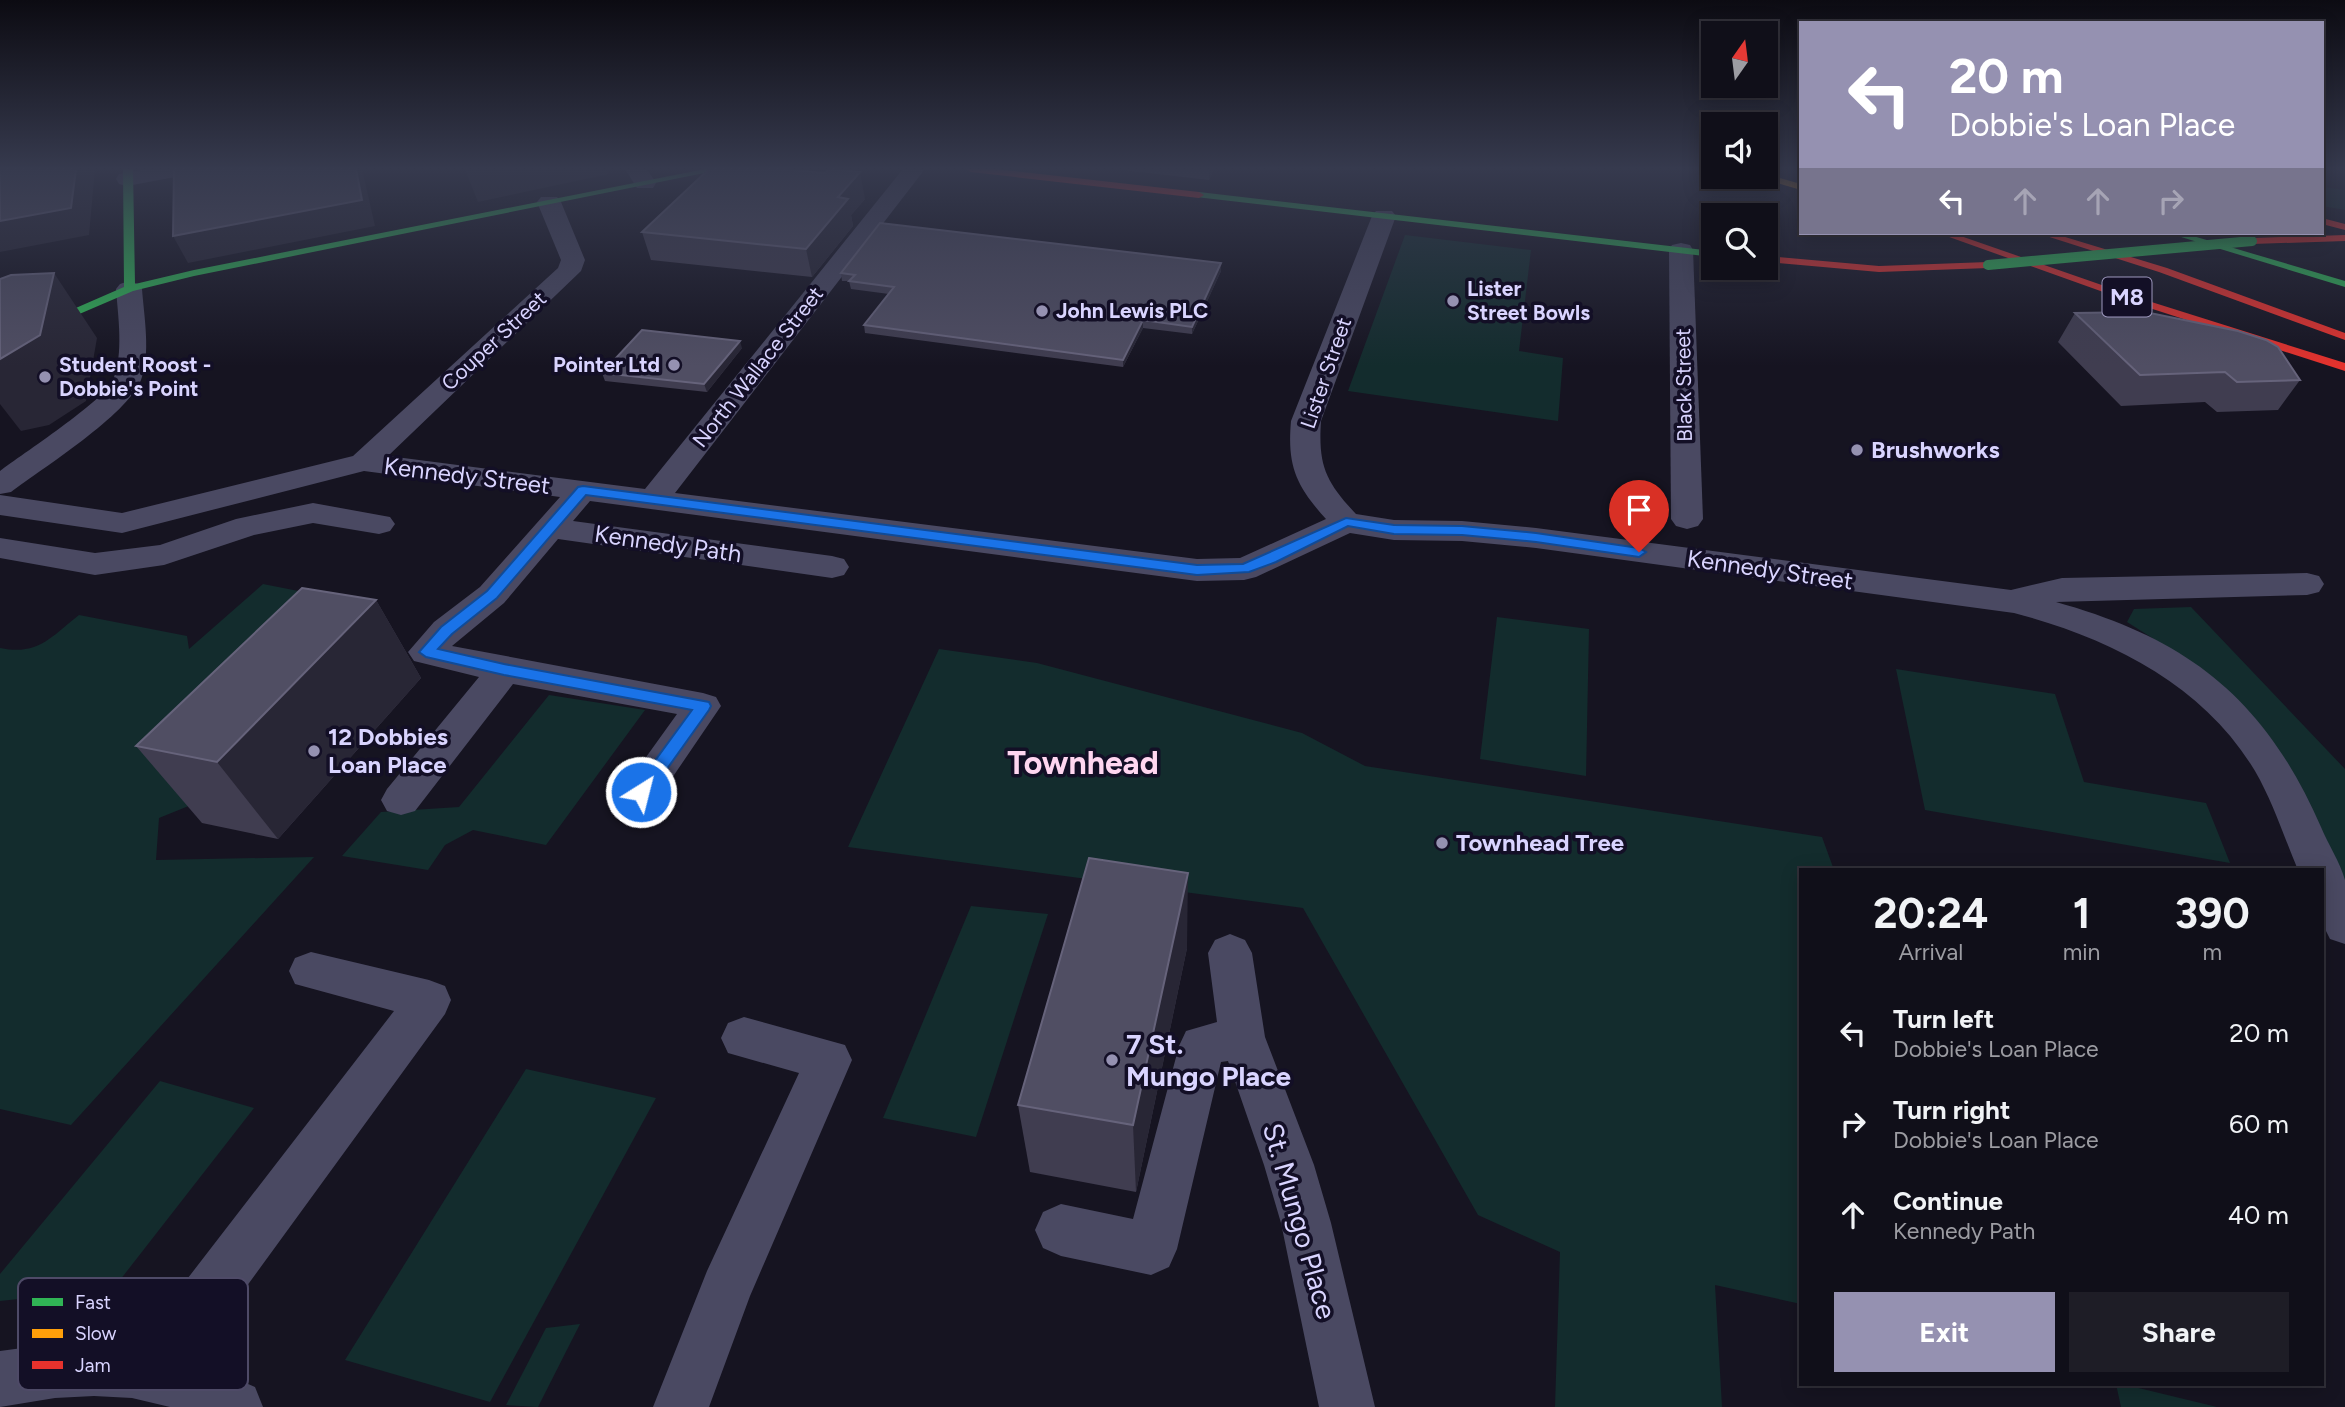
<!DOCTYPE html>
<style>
:root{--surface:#100f19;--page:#1e1d26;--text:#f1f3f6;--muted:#9c9ca2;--line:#302f38;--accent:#9591b1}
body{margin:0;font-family:Figtree,sans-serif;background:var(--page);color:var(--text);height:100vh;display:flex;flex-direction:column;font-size:26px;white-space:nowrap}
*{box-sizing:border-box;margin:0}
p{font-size:23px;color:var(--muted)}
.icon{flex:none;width:38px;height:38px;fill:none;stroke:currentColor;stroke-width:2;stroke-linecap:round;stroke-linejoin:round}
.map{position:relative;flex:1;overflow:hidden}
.side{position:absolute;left:1799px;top:868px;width:525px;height:518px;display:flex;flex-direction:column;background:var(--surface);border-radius:0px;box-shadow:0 4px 18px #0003,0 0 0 2px var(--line)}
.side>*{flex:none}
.top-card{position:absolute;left:1799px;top:21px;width:525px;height:214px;border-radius:0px;box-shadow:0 4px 18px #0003,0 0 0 2px var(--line);background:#9591b1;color:#fff;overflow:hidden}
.needle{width:46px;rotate:14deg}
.controls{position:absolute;left:1701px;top:21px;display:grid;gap:14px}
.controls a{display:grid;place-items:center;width:77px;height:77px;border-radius:0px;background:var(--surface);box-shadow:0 4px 18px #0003,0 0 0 2px var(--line);font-size:35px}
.pin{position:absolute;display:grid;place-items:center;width:60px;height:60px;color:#fff;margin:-72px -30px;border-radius:50% 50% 50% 0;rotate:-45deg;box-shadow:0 0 7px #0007}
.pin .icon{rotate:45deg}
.me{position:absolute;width:77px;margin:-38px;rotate:36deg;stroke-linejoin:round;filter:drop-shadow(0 0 5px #0008)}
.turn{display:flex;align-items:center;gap:24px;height:147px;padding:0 35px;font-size:32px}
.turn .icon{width:91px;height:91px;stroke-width:2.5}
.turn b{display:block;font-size:49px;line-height:60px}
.lanes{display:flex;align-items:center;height:66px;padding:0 35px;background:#0003;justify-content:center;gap:35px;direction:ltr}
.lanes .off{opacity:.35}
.eta{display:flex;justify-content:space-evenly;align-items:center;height:119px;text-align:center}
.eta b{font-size:42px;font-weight:700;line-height:49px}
.primary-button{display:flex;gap:14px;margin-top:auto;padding:14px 35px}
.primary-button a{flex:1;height:80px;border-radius:0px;background:var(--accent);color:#fff;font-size:28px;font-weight:700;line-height:80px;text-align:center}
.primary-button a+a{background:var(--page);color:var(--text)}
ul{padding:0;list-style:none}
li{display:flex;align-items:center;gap:21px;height:91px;padding:0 35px}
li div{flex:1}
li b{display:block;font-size:26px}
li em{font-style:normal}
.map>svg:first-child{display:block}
</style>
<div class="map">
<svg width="2345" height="1407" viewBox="0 0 2345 1407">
<rect width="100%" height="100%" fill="#161421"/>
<g fill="#132c2d">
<polygon points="2322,187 2345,190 2345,210 2322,206"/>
<polygon points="1405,235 1531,250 1519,351 1563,358 1558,421 1348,391"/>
<path d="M263,584L359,603L196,803L159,818L156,860L314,857L71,1125L0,1109V648C38,656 51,637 79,615L187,636L189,649Z"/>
<polygon points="2191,607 2345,769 2345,908 2206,672 2127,622 2134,609"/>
<polygon points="1497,617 1589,629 1586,776 1480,759"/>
<polygon points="939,649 1037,663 1302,733 1365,766 1822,837 1834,870 1801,870 1801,1304 1715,1285 1722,1407 1555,1407 1560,1252 1478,1215 1303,908 848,847"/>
<polygon points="1896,669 2055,694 2084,782 2206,803 2230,863 1925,810"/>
<polygon points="549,695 645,710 546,845 473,830 445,845 428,870 342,856 381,812 459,807"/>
<polygon points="971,906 1048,914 976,1137 883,1118"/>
<polygon points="526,1069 656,1098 490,1402 345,1360"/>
<polygon points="160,1081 254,1108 113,1289 0,1301 0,1274"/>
<polygon points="580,1324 538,1407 506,1405 546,1328"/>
<polygon points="2116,1384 2122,1384 2217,1407 2121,1407"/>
</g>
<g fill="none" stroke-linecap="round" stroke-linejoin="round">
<g fill="#4a4962" fill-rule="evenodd">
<polygon points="146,169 194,169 191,174 127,186 119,184 116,179 119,174"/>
<polygon points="625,169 647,169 656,183 653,188 637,188"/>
<path d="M903,169H925L675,493L1197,559L1240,558L1326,519C1296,486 1287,466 1291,421L1372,216L1376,211H1392L1396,216L1321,421C1318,466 1326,482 1356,514L1394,520L1462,521L1536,528L2011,590L2062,578L2307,573L2319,576L2324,584L2319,592L2307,595L2056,602C2189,639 2265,699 2321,827C2328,844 2340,862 2345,880C2345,899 2345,925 2345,944L2330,939L2322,923V870H2298C2284,837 2273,802 2255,771C2203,684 2109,638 2014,613L1536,548L1462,541L1394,540L1350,533L1256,577L1244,580L1197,581L590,501L573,521L832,556L844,559L849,567L844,575L832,578L558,539L504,603L452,646L703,693L716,697L721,706L655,803L641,807L627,803L621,792L677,714L513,684L415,811L401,815L387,811L381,800L387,789L479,677L414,661L408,652L434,622L480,587L560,497L364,471L122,533L0,515V495L122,513L353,456L558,268L561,260L537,202L541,197H557L561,202L585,260L581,271L388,456L645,489Z"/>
<polygon points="1681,243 1690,245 1693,250 1703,519 1698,526 1687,529 1676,526 1671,519 1669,250 1672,245"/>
<path d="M129,281L138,284L142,289C144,316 151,354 141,380C127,415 43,468 11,492L0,494V471C21,455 105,400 113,380C124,354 118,316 116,289L120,284Z"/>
<polygon points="313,503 390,517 395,524 390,531 379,534 313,523 254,535 164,565 95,575 0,558 0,538 95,553 160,545 236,519"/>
<polygon points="1230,934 1245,940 1252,953 1265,1037 1314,1165 1331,1223 1375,1407 1319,1407 1281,1223 1264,1165 1228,1061 1221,1062 1177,1249 1169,1267 1151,1275 1061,1256 1043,1248 1035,1230 1043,1212 1061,1204 1133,1219 1179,1046 1186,1031 1217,1022 1208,953 1215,940"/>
<polygon points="311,952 429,980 445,986 451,1000 445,1014 193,1360 255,1387 263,1407 170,1407 132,1398 94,1396 55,1398 0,1407 0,1351 75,1341 137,1344 394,1011 295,984 289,971 295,958"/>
<polygon points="744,1017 845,1045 852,1060 750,1296 709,1407 653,1407 707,1271 799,1073 728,1053 721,1038 728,1023"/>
</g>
<g fill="#30b455" fill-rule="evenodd">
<polygon points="123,169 133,169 135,284 194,270 705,169 724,169 194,276 133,291 0,348 0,341 124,287"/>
<polygon points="1199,192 1713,251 1713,257 1196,197 1196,193"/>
<polygon points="2168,233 2183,233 2345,281 2345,287"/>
</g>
<polygon fill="#ff9f0a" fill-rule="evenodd" points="1766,174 1801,184 1801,190 1763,179 1761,177 1766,177"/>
<g fill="#e5322d" fill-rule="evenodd">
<polygon points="966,169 995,169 1199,192 1204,195 1199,198 971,172"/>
<polygon points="2322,218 2345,224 2345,230 2322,224"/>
<polygon points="1938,233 1952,233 2142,299 2345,363 2345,371 2134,303"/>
<polygon points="2037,233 2052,233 2167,268 2345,333 2345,340 2159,272"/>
<polygon points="2345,235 2345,241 2252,244 2247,241 2252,238"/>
<polygon points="1766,256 1879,266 1988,262 1993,265 1988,268 1879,272 1766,262"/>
</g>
<polyline stroke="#30b455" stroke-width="10" points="1988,265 2252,241"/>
</g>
<g fill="#403d50">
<polygon points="1114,169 1214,169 1209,180"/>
<polygon points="865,199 851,215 853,226 812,277 651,260 642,232"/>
<polygon points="1221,271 1192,334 1143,328 1123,367 865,333 864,325 889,294 851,289 849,281 842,281 841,273"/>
<polygon points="2075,313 2300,380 2278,410 2217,412 2205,402 2121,406 2058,342"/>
<polygon points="742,348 707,392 605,381 602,373"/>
<polygon points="376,600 421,678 278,839 202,823 136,746"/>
<polygon points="1187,948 1136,1192 1030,1172 1018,1105"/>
</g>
<g fill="#282635">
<polygon points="76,169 95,169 89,235 0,252 0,221"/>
<polygon points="356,169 362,169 375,226 188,263 173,236"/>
<polygon points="465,169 607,169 609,174 478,202"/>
<polygon points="1209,169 1214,169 1209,180"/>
<polygon points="860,172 865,199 851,215 853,226 812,277 806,249 838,197"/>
<polygon points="1221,263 1221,271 1192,334 1192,327"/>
<polygon points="54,273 97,338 86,401 49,425 21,431 0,404 0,336"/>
<polygon points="1143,320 1143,328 1123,367 1123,360"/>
<polygon points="740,341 742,348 707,392 704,384"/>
<polygon points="376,600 421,678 278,839 217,762"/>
<polygon points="1188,873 1187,948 1136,1192 1133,1125"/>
</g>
<g fill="#504e63" stroke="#66637b" stroke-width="2">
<polygon points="0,169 76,169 71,208 0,221"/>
<polygon points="174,169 356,169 362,200 173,236"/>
<polygon points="709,169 781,169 825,173 829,169 830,169 860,172 838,197 848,199 806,249 642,232"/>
<polygon points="880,223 1221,263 1192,327 1143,320 1123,360 864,325 894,287 849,281 855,275 841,273"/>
<polygon points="54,273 40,335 0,359 0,279 11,275"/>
<polygon points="2145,312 2238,331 2266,340 2278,347 2300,380 2237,382 2225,372 2140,375 2075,313"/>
<polygon points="642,330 740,341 704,384 602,373"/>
<polygon points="302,588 376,600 217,762 136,746"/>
<polygon points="1089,858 1188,873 1133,1125 1018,1105"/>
</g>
<linearGradient id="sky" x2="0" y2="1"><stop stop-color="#0c0b12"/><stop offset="0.46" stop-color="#363a4e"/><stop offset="1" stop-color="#363a4e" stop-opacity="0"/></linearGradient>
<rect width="2345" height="366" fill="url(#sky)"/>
<polygon fill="#1a73e8" stroke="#114b97" stroke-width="2" points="583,486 1197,565 1243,564 1346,518 1394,525 1462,526 1536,533 1639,548 1646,552 1639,557 1536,542 1462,535 1394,534 1348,526 1276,562 1249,572 1197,575 586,495 497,598 452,634 438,649 504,664 709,702 711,706 709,710 647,797 635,797 632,792 635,788 692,710 504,675 426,657 419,652 441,627 487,591 578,487"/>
<g fill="#9591b1" stroke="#130f26" stroke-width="2.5">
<circle cx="1453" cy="301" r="7"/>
<circle cx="1042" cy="311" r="7"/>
<circle cx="674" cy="365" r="7"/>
<circle cx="45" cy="377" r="7"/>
<circle cx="1857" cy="450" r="7"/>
<circle cx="314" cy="751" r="7"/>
<circle cx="1442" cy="843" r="7"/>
<circle cx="1112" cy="1060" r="7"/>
</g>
<g text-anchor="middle" stroke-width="7" stroke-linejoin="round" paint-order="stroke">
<g font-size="21" font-weight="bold" fill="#d9d4ff" stroke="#130f26" text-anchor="start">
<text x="1467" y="296">Lister<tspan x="1467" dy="24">Street Bowls</tspan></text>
<text x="1056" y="318">John Lewis PLC</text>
<text x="59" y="372">Student Roost -<tspan x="59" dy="24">Dobbie's Point</tspan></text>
<text x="660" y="372" text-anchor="end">Pointer Ltd</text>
</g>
<g font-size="21" fill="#d9d4ff" stroke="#130f26">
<text transform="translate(494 341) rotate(-43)" y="7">Couper Street</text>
<text transform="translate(758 367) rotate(-52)" y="7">North Wallace Street</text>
<text transform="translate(1326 373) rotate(-71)" y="7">Lister Street</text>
<text transform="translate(1684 385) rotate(-91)" y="7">Black Street</text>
</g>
<rect fill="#130f26" stroke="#9e99be" stroke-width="2" x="2102.5" y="277.5" width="49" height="39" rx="5"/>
<g font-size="23" font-weight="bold" fill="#d9d4ff">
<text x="2127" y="305">M8</text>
</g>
<g font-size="24" font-weight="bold" fill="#d9d4ff" stroke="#130f26" text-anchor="start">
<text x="1871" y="458">Brushworks</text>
<text x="328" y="745">12 Dobbies<tspan x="328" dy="28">Loan Place</tspan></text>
<text x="1456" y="851">Townhead Tree</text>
</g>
<g font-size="24" fill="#d9d4ff" stroke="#130f26">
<text transform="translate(467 476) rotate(7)" y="8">Kennedy Street</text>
<text transform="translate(668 544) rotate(8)" y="8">Kennedy Path</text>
<text transform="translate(1770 570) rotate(8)" y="8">Kennedy Street</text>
</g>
<g font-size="28" font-weight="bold" fill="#d9d4ff" stroke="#130f26" text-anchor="start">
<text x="1126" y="1054">7 St.<tspan x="1126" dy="32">Mungo Place</tspan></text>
</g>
<g font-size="28" fill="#d9d4ff" stroke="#130f26">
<text transform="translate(1300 1221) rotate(74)" y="10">St. Mungo Place</text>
</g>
<g font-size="32" font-weight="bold" fill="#ffd6f0" stroke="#130f26">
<text x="1083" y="774">Townhead</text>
</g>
</g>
<rect x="18" y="1278" width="230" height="112" rx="10" fill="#130f26" stroke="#4e4a67" stroke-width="2"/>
<rect x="32" y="1298" width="31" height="8" fill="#30b455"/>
<rect x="32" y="1329" width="31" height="9" fill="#ff9f0a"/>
<rect x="32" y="1361" width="31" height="8" fill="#e5322d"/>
<g font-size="19" fill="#d9d4ff">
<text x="75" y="1309">Fast</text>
<text x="75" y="1340">Slow</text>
<text x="75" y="1372">Jam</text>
</g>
</svg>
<div class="controls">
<a><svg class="needle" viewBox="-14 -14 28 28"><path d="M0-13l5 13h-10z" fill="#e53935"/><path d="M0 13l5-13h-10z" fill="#9c9ca2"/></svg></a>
<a><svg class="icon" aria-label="sound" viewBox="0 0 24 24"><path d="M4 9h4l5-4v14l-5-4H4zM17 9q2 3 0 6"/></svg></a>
<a><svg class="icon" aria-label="search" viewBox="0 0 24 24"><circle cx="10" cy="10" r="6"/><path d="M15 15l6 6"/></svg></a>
</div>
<div class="pin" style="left:1639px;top:552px;background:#d93025"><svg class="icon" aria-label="arrive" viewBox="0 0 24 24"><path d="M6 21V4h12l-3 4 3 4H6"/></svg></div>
<svg class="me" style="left:641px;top:792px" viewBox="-20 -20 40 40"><circle r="17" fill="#1a73e8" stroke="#fff" stroke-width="3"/><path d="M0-11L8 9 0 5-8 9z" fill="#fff"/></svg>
<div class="top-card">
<div class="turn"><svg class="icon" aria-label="left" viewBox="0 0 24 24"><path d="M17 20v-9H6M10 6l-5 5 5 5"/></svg><div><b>20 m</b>Dobbie's Loan Place</div></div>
<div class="lanes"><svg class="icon" aria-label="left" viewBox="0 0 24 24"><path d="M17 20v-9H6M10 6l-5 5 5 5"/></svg><svg class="icon off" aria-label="ahead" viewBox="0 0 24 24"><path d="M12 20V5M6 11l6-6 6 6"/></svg><svg class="icon off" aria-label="ahead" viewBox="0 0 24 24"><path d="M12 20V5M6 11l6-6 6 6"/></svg><svg class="icon off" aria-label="right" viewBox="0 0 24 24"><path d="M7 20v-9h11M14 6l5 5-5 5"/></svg></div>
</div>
<section class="side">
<div class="eta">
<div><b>20:24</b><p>Arrival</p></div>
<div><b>1</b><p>min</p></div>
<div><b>390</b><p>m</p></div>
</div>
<ul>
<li><svg class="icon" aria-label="left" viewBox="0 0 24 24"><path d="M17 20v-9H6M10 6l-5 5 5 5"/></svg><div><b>Turn left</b><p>Dobbie's Loan Place</p></div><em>20 m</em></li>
<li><svg class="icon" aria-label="right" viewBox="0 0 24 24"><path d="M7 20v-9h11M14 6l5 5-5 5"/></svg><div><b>Turn right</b><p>Dobbie's Loan Place</p></div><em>60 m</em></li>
<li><svg class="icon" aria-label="ahead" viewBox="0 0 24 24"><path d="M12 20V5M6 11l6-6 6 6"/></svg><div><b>Continue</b><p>Kennedy Path</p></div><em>40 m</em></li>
</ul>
<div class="primary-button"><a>Exit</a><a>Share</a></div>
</section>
</div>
